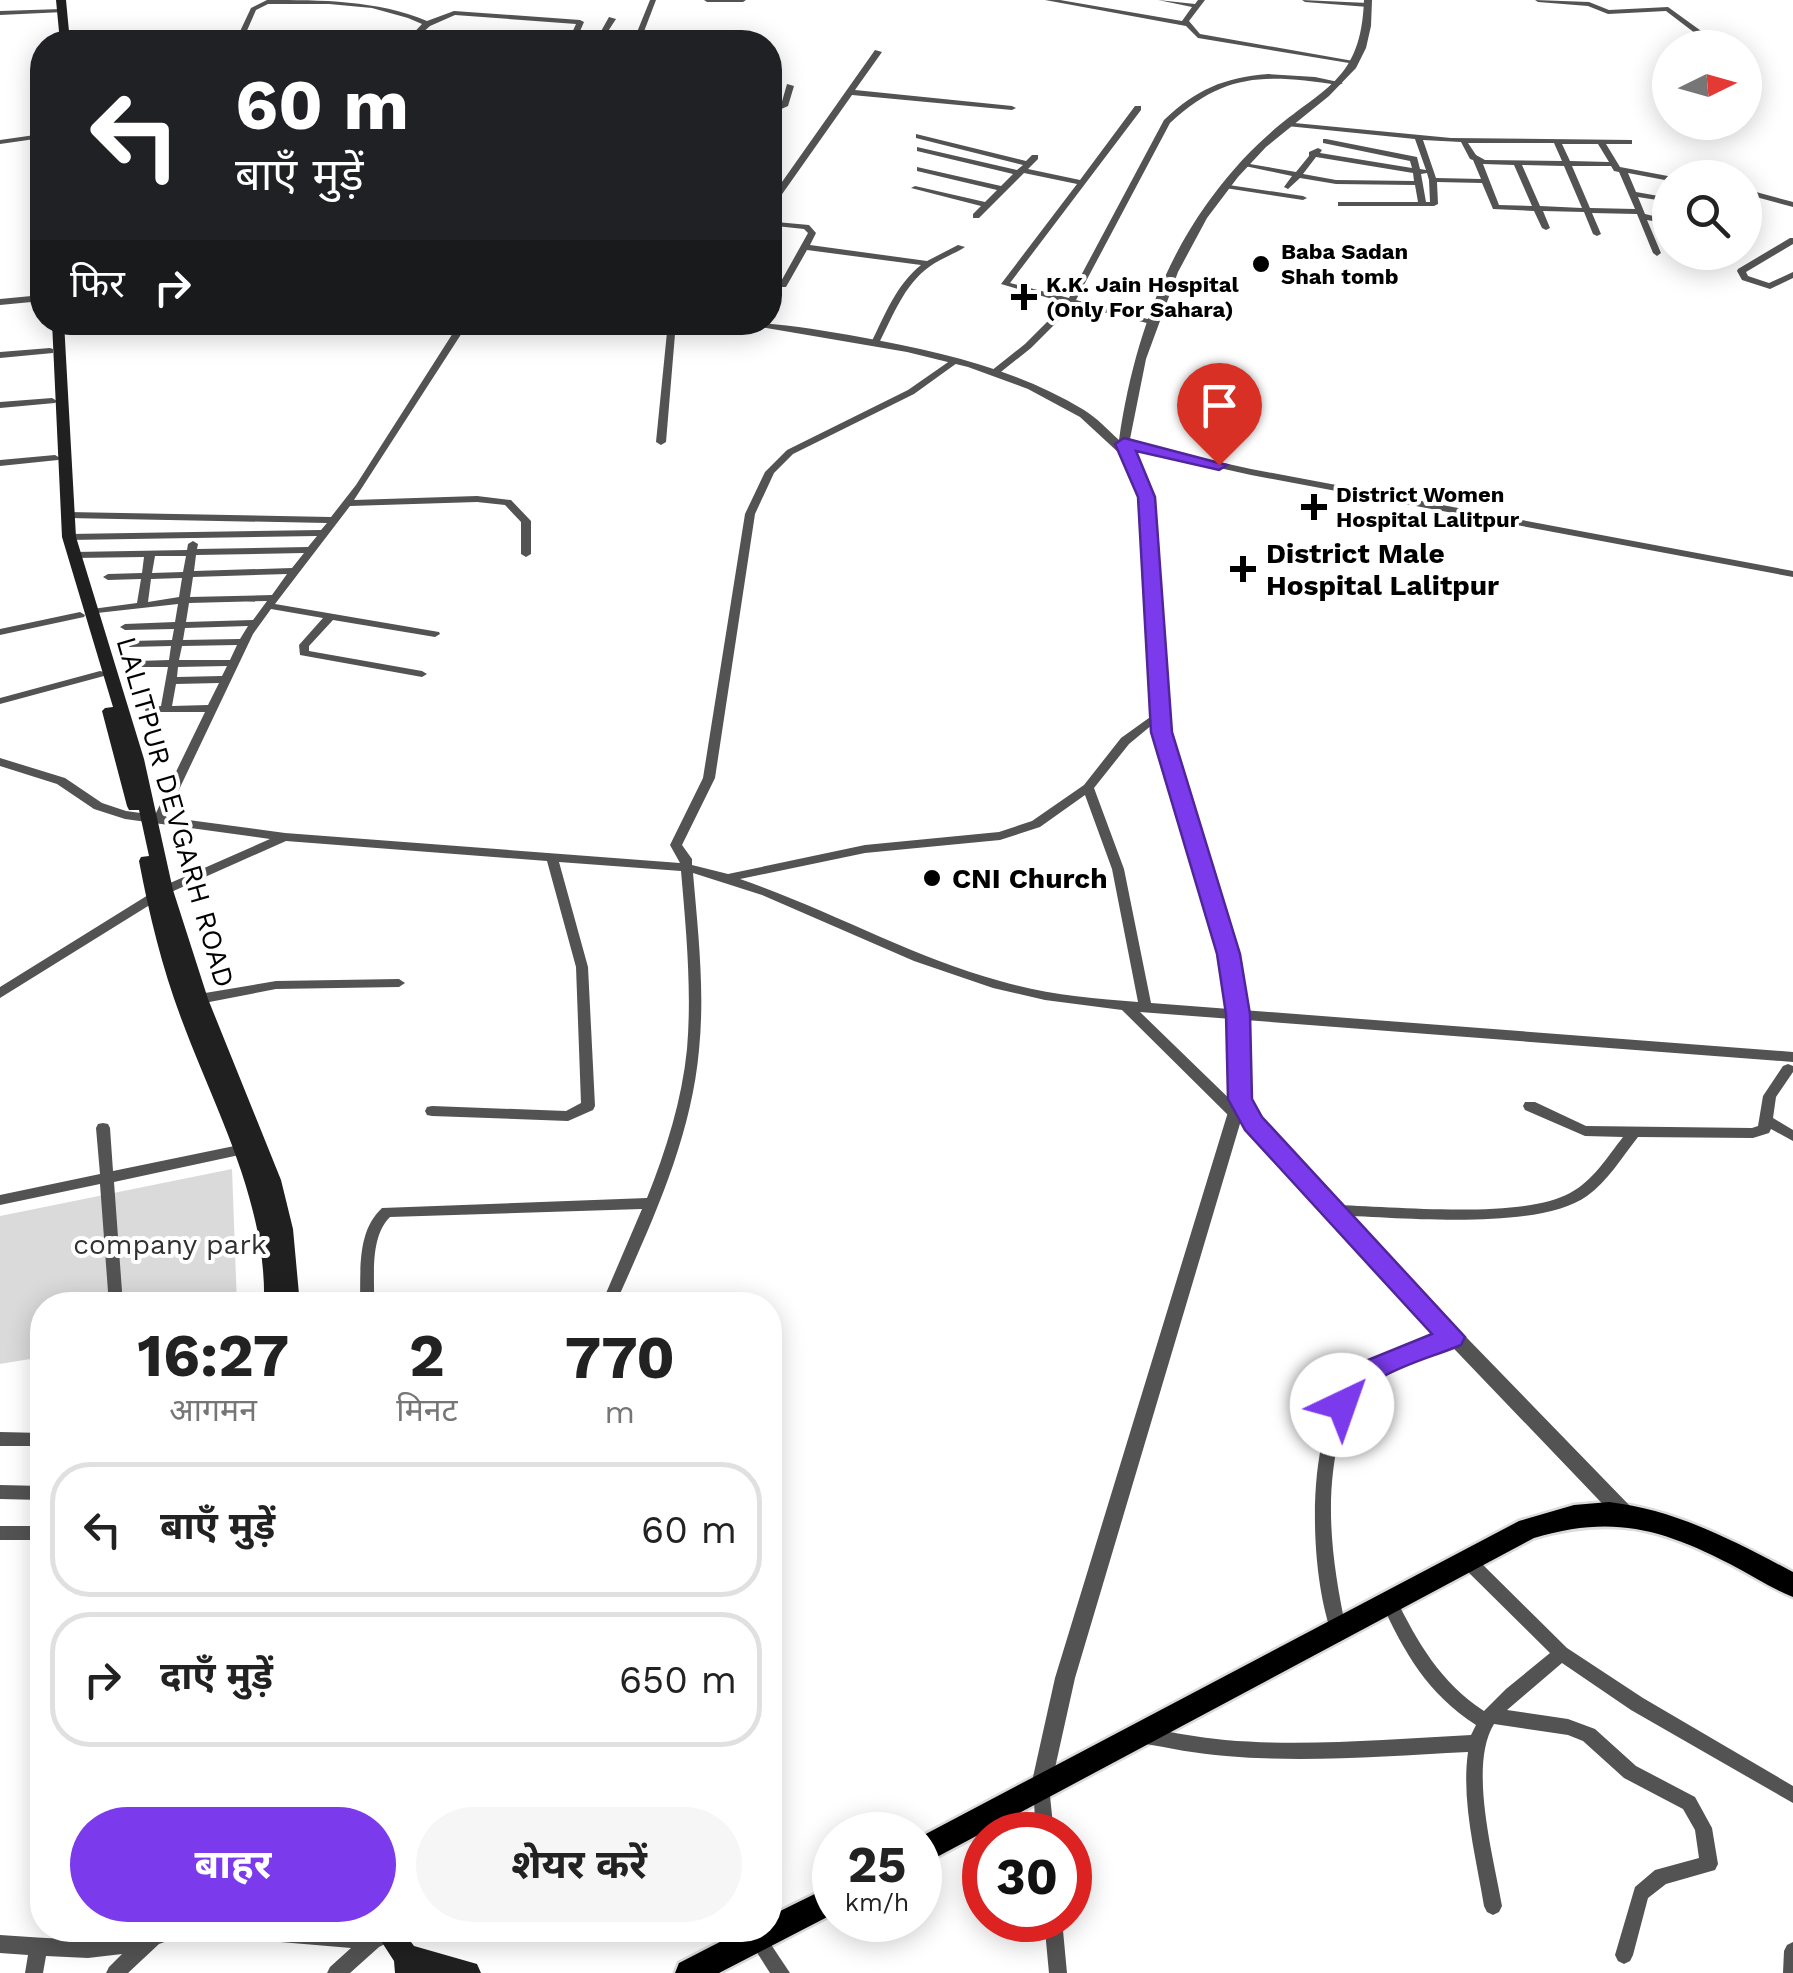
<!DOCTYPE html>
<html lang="hi">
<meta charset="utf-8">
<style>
:root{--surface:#fff;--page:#f6f6f6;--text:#222;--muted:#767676;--line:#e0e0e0;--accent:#7c3aed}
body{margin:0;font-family:"Work Sans","Noto Sans Devanagari",sans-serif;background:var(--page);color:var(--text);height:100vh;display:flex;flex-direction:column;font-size:38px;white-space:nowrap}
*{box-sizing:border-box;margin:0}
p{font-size:32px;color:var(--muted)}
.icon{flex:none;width:55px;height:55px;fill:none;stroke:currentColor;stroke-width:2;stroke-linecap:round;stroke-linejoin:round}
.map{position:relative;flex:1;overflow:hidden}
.panel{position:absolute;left:30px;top:1292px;width:752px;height:650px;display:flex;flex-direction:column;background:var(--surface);border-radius:40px;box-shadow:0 5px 25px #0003}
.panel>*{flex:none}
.top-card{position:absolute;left:30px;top:30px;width:752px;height:305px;border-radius:40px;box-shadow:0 5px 25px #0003;background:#202124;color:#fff;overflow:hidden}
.needle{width:65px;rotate:85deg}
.fabs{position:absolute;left:1652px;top:30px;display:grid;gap:20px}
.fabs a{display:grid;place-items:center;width:110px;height:110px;border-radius:50%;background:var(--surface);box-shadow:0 5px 25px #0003;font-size:50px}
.speed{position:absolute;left:812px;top:1812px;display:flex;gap:20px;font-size:50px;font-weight:700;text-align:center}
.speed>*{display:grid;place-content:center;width:130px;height:130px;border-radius:50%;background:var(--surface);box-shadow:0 5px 25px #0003;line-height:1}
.speed small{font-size:25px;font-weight:400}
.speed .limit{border:15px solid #d22;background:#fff;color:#111}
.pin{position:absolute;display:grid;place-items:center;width:85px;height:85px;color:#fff;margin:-102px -42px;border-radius:50% 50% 50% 0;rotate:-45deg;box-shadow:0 0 10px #0007}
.pin .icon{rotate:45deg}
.me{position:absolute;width:110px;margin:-55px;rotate:42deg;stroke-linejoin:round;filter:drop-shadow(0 0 8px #0008)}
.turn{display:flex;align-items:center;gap:35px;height:210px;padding:0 40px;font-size:45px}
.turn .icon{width:130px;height:130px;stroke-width:2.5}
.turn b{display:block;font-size:70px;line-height:85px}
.then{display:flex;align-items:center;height:95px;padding:0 40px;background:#0003;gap:20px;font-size:38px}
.eta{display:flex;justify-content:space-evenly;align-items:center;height:170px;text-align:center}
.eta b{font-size:60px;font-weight:700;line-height:70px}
.button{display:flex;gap:20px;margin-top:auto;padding:20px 40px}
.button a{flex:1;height:115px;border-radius:60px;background:var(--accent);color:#fff;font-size:40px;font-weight:700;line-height:115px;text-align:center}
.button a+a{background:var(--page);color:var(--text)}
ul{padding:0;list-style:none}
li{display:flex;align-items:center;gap:30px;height:135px;margin:0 20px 15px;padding:0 20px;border:5px solid var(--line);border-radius:40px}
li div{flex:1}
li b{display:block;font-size:38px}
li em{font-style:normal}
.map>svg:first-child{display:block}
</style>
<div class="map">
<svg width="1793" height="1973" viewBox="0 0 1793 1973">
<rect width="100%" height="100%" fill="#fff"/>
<polygon fill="#dadada" points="232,1169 237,1305 42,1305 42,1357 0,1364 0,1216"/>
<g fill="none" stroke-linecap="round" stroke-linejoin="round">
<defs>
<g id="primary">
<path d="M1609,1502C1677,1510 1734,1541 1793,1572V1597C1771,1588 1751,1575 1730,1564C1660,1528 1611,1515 1534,1538L920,1866V1837L1519,1521L1574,1505Z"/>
<polygon points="835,1884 835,1913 719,1973 675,1973 679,1963 743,1930 770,1930 770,1916"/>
</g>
</defs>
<use href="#primary" stroke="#dbdbdb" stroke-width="5"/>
<g fill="#535353" fill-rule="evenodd">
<path d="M267,0C321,0 377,0 427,21L454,11L580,20L584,22L577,38L557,42H548V40L571,35L576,24L455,15L430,26L412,42H405L422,24L408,18L372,8L329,4H268L256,10L242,42H235L251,8Z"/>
<polygon points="650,0 656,0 640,42 633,42"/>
<polygon points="704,0 746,0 743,2 707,2"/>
<polygon points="1045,0 1060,0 1182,21 1192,7 1158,0 1195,4 1198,0 1205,0 1189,21 1200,34 1359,62 1355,64 1198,38 1186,26"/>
<polygon points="1302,0 1368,3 1372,5 1368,7 1305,2"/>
<polygon points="1535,0 1589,2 1609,10 1668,7 1715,41 1708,43 1666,11 1608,14 1588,6 1538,2"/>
<polygon points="62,9 64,10 64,12 0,15 0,11"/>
<polygon points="609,17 616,19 601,42 595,42"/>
<polygon points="875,50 882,52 855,90 1012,106 1016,108 1012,110 852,95 773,207 770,207 770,199"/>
<path d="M1268,74L1315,77L1343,83L1339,85C1268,75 1226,71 1170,123L1076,300L1155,321V325L1074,305L1031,348L997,375H991V371L1025,344L1066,303L1001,284L1077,184L1024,173L979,218H973V214L981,206L911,188L915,186L985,202L997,190L917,171V167L1001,186L1013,174L917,151V147L1017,170L1023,165L916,138V134L1026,161L1032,155H1038V159L1028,169L1080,180L1135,106H1141V110L1010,283L1069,298L1164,120C1197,89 1223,78 1268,74Z"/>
<polygon points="787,84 794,86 788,106 770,114 770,109 781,105"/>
<path d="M1284,122L1451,138L1632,140V144H1606L1620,167L1673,177L1670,178V181L1628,173L1636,192L1670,198V202L1638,197L1645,214L1670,220V224L1647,220L1661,253L1657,256L1653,253L1637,214L1592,213L1601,234L1597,236L1593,234L1584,212L1543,211L1550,228L1546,230L1542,228L1534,211L1493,209L1482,183L1437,182L1438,204L1434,206H1338V202H1418L1415,185L1336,184L1300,178L1288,189L1284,187L1292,176L1240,165L1244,163L1296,172L1309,156V152L1318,148L1322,150L1320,153L1412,168L1410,161L1323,143V139H1326L1417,157L1420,169L1426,170L1415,139L1287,126L1283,124ZM1423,140L1461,142L1470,159L1473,160L1481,179L1436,178ZM1468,143H1554L1562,161L1485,160L1476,155ZM1562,144H1598L1609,162L1570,161ZM1316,157L1413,173L1414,181L1336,180L1303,174ZM1483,164L1514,165L1532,206L1499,205ZM1522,165L1564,166L1582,208L1540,206ZM1572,166H1611L1614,171L1619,172L1635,209L1590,208ZM1427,173L1429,180L1430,202H1426L1421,174Z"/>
<polygon points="42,134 42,138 0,144 0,140"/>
<polygon points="1222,184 1303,196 1307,198 1303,200 1225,188 1221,186"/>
<polygon points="1745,189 1793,202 1793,207 1745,194"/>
<path d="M776,222L809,225L816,233L810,245L927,261L958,245L965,247C954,254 940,259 929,267C904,285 893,316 879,343L875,346L871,343C885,315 896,285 921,265L807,250L786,287H780L779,285L808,233L804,229L776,226Z"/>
<polygon points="1790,238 1793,238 1793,244 1746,272 1748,276 1769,283 1793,272 1793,278 1770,289 1742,280 1737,271 1738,269"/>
<polygon points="42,295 42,301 0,305 0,299"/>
<path d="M460,322H469L354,500L477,496L511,500L531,521V554L526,557L521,554V522L505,505L477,502L350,506L275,604L439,632L440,634L435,637L333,620L309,646V651L422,671L427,674L422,677L300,655L299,645L323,618L271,609L253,634L166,817L285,833L680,863L670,845L703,778L745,514L765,472L787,450L908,390L954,358L958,361L957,363L914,394L793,454L774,473L755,514L715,778L682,845L692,859V865L728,874L865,845L999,832L1032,821L1084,785L1121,738L1160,710L1164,711L1165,713L1164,715L1129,744L1094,788L1124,869L1151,1003L1793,1052V1062L1140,1012L1241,1110L1243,1114L1241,1118H1231L1122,1010L1045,1000L993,988L914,961L762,895L693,873C698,931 705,991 699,1050C691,1140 651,1224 615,1305H601L642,1209L390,1217C369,1238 375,1278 374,1305H360C361,1273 356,1232 382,1208L647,1198C666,1150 682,1100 687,1049C692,990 686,929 681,871L559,862L588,967L595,1106L593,1110L568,1121L432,1116L427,1115L425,1111L427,1107L432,1106L566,1111L581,1103L576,967L547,861L286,841L169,893L0,998V987L161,887L270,839L125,819L94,809L57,784L0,766V758L65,778L102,803L126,811L155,815L205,712H146L145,710L146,708L161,706L168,667H137L132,664L137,661L169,660L171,646L130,647L125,644L130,641L172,640L174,629L125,630L120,627L125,624L175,622L178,604L88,614V610L92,609L137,603L141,579L108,580L103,577L108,574L142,573L144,557L74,558L69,555L74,552L187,550L188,544L193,541L198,544L197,549L308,547L317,536L69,540L64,537L69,534L321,530L327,523L68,518L63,515L68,512L331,517L356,485ZM304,553L292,568L194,571L196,555ZM155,556H186L183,572L152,573ZM287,574L272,595L190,597L193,577ZM182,578L179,597L148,602L151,579ZM267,601L253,620L186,622L189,603ZM248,626L240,639L183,640L185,628ZM237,645L230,660H179L182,646ZM227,666L222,676L177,677L178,667ZM219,683L208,705L172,706L176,684ZM1085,795L1112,869L1138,1002C1092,999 1044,994 1000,981C910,956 828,909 740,879L865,853L1000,840L1040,827Z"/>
<polygon points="668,322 676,322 666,442 661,445 656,442"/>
<polygon points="50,348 53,349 53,353 0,358 0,352"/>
<polygon points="52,398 57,401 55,403 0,408 0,402"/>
<polygon points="1124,441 1251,469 1793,571 1793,577 1251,475 1121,446 1121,442"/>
<polygon points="55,455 60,458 58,460 0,466 0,460"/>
<polygon points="80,612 85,615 84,617 0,635 0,629"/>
<polygon points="100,671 104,672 105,674 104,676 0,704 0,698"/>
<polygon points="399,979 405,983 399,987 276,989 199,1004 193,999 199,994 276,981"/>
<path d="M1788,1064L1793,1066V1072L1776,1097L1773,1118L1793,1130V1141L1771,1129L1769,1133L1753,1138L1638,1137C1622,1157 1608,1181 1587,1196C1537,1232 1395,1217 1332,1215L1327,1214L1325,1210L1327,1206L1332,1205C1391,1206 1521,1220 1570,1193C1593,1181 1608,1156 1623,1137L1585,1136L1525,1110L1523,1106L1525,1102H1535L1586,1126L1752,1128L1758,1126L1763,1096L1783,1066Z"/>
<polygon points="103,1123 108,1124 110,1128 113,1171 244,1144 249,1145 251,1149 249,1153 244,1154 114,1182 123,1305 109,1305 100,1184 0,1205 0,1195 100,1174 96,1128 98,1124"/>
<path d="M1452,1331L1457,1333L1459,1337L1457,1341C1426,1352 1391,1360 1366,1382C1352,1395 1346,1412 1341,1430C1323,1497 1332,1562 1346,1629L1344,1634L1338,1636L1332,1634C1309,1573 1303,1423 1354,1375C1380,1350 1419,1342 1452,1331Z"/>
<polygon points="0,1432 42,1433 42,1446 0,1446"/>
<polygon points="0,1485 42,1486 42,1500 0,1499"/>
<rect x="0" y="1526" width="42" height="14"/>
<path d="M1468,1554L1474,1556L1567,1648L1643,1698L1793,1786V1803L1631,1710L1562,1663L1507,1710L1568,1719L1595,1729L1636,1766L1695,1797L1712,1828L1718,1864L1715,1870L1666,1884L1648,1898L1633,1955L1630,1961L1624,1964L1618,1961L1615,1955L1635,1887L1655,1870L1699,1858L1695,1830L1683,1809L1624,1778L1583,1741L1568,1735L1494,1724C1468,1766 1494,1858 1502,1906L1499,1912L1493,1915L1487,1912L1484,1906C1476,1856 1461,1802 1468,1752C1387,1756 1306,1763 1226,1756C1197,1754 1169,1748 1141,1743L1135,1741L1133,1735L1135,1729L1141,1727C1169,1732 1196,1737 1225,1740C1306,1747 1389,1739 1471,1735L1476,1725C1427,1693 1405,1654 1381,1602L1383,1597L1389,1595L1395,1597C1418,1643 1440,1682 1484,1711L1506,1689L1550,1653L1462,1566L1460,1561L1462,1556Z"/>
<polygon points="1041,1778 1047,1780 1049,1786 1054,1835 1036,1835 1033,1786 1035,1780"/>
<polygon points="1044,1920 1062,1920 1067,1973 1049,1973"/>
<path d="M144,1930H184L181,1936L159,1944L128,1973H106L109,1967L122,1954L88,1958L46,1956L43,1973H25L28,1955L0,1953V1935C49,1938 96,1944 144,1930Z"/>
<polygon points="235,1930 349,1930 372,1932 376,1930 397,1930 398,1933 395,1939 379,1947 350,1973 327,1973 330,1967 351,1948 244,1939 238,1936"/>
<polygon points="758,1931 764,1934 790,1973 770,1973 749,1940 752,1934"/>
<polygon points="1793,1942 1793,1973 1783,1973 1784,1951 1787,1945"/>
</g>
<path fill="#535353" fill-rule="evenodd" d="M1364,0H1372L1371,26L1366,48L1356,68L1329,96L1266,147L1238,177L1207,218L1178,272L1146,359L1128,449L1153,497L1168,732L1236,954L1246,1014L1248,1099L1260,1119L1338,1205L1631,1507L1633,1513L1631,1519L1624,1521L1617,1519L1326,1215L1248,1127L1242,1117L1075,1678L1051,1786L1048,1793L1041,1796L1034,1793L1031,1786L1055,1678L1232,1099L1230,1014L1222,954L1154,732L1141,497L1119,453L1080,417L1028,389L968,367L907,352L731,322C774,322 817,329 860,337C938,351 1016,369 1084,410C1097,418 1108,430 1119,440C1131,357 1157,274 1206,205C1224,180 1244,156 1267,136C1321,87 1361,84 1364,0Z"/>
<g fill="#202020" fill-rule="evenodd">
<polygon points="56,0 66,0 70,42 60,42"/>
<path d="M52,322H64L76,537L144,759L173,890L208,999L281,1180L293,1229L300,1305H264C267,1202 216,1112 181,1018C162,967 149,914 139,861L141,857L149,856L139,810H129L127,806L102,711L105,708L113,707L62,537Z"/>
<polygon points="374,1930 402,1930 414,1946 477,1964 481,1973 395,1973 394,1961"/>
</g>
<use href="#primary" fill="#000" fill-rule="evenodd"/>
</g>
<path fill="#7c3aed" stroke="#51269a" stroke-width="2.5" d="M1124,438L1227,465L1219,470L1136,451L1155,497L1172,732L1240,954L1250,1014L1252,1099L1262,1117L1465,1337L1461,1345C1435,1356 1403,1364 1379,1379C1361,1390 1358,1422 1332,1413L1328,1405L1358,1364L1432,1334L1245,1130L1228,1099L1226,1014L1217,954L1151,732L1138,497L1115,444Z"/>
<g fill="#000" stroke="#fff" stroke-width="4">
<circle cx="1261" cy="264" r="10"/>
<path d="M1019 282h10v10h10v10h-10v10h-10v-10h-10v-10h10z"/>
<path d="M1309 492h10v10h10v10h-10v10h-10v-10h-10v-10h10z"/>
<path d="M1238 554h10v10h10v10h-10v10h-10v-10h-10v-10h10z"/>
<circle cx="932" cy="878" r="10"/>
</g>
<g text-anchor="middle" stroke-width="8" stroke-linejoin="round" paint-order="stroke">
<g font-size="22" font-weight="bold" fill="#000" stroke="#fff" text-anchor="start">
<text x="1281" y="259">Baba Sadan<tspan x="1281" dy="25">Shah tomb</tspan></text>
<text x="1046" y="292">K.K. Jain Hospital<tspan x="1046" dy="25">(Only For Sahara)</tspan></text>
<text x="1336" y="502">District Women<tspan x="1336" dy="25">Hospital Lalitpur</tspan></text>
</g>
<g font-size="28" font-weight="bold" fill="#000" stroke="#fff" text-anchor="start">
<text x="1266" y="563">District Male<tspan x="1266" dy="32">Hospital Lalitpur</tspan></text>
<text x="952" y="888">CNI Church</text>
</g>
<g font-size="28" fill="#000" stroke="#fff">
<text transform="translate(176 812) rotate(74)" y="10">LALITPUR DEVGARH ROAD</text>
</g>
<g font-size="28" fill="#313131" stroke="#fff">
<text x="170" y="1254">company park</text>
</g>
</g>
</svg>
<div class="fabs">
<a><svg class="needle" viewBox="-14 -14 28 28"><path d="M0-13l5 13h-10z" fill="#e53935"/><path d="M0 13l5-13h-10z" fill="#767676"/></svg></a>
<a><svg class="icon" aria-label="search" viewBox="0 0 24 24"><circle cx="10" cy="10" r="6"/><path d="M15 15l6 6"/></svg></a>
</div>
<div class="speed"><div>25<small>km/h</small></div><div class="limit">30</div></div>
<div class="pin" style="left:1219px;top:465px;background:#d93025"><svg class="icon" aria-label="arrive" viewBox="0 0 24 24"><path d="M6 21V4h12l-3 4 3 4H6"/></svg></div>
<svg class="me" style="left:1342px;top:1405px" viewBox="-20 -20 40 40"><circle r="19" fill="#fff"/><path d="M0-13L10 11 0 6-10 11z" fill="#7c3aed"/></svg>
<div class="top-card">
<div class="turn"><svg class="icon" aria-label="left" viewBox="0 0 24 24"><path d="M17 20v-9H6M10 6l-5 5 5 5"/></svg><div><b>60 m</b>बाएँ मुड़ें</div></div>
<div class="then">फिर<svg class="icon" aria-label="right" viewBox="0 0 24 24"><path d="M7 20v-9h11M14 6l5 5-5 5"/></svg></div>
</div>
<section class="panel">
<div class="eta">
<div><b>16:27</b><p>आगमन</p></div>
<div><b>2</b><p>मिनट</p></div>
<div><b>770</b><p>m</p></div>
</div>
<ul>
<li><svg class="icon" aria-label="left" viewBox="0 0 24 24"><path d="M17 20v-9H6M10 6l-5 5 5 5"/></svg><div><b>बाएँ मुड़ें</b></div><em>60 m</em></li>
<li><svg class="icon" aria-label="right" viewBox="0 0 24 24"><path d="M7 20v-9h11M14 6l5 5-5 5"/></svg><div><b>दाएँ मुड़ें</b></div><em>650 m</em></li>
</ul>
<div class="button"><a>बाहर</a><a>शेयर करें</a></div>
</section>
</div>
